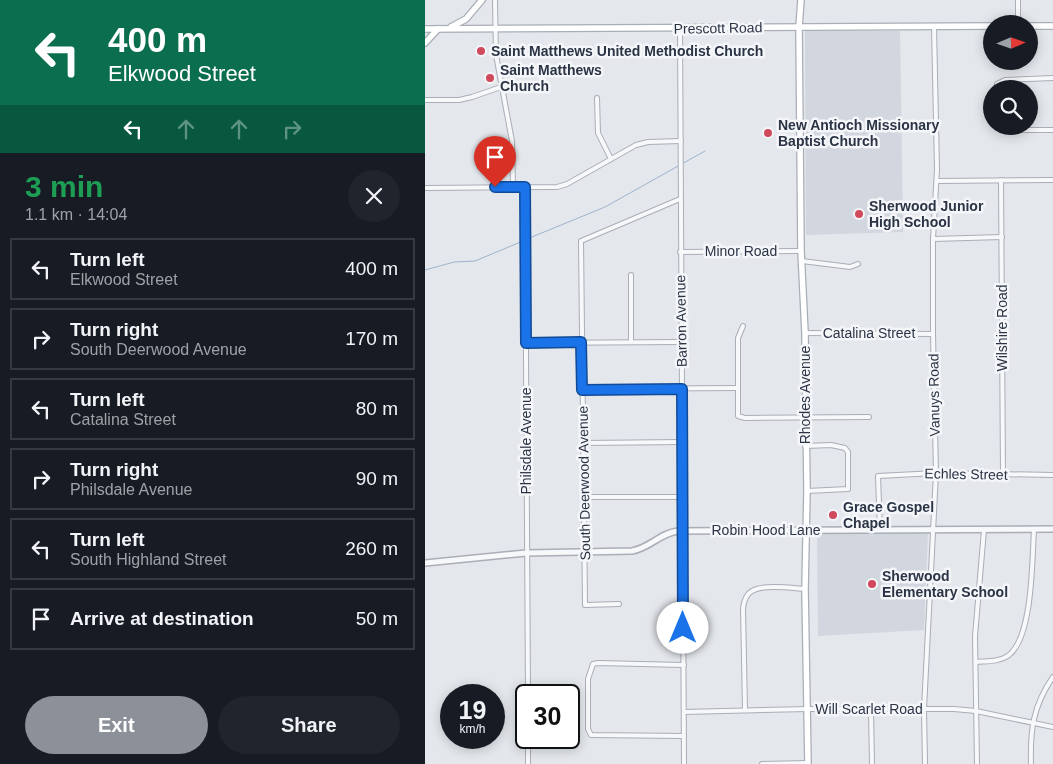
<!DOCTYPE html>
<meta charset="utf-8">
<style>
:root{--surface:#171b24;--page:#20242c;--text:#f1f3f6;--muted:#9ea1a6;--line:#363941;--accent:#8c9099}
body{margin:0;font-family:Helvetica,sans-serif;background:var(--page);color:var(--text);height:100vh;display:flex;flex-direction:column;font-size:19px;white-space:nowrap}
*{box-sizing:border-box;margin:0}
p{font-size:16px;color:var(--muted)}
.icon{flex:none;width:28px;height:28px;fill:none;stroke:currentColor;stroke-width:2;stroke-linecap:round;stroke-linejoin:round}
.map{position:relative;flex:1;overflow:hidden}
.panel{display:flex;flex-direction:column;background:var(--surface);width:425px}
.panel>*{flex:none}
.banner{background:#0b6e4f;color:#fff;overflow:hidden}
.needle{width:32px;rotate:88deg}
.controls{position:absolute;left:558px;top:15px;display:grid;gap:10px}
.controls a{display:grid;place-items:center;width:55px;height:55px;border-radius:50%;background:var(--surface);box-shadow:0 2px 12px #0003;font-size:25px}
.speed{position:absolute;left:15px;top:684px;display:flex;gap:10px;font-size:25px;font-weight:700;text-align:center}
.speed>*{display:grid;place-content:center;width:65px;height:65px;border-radius:50%;background:var(--surface);box-shadow:0 2px 12px #0003;line-height:1}
.speed small{font-size:12px;font-weight:400}
.speed .limit{border:2px solid #111;border-radius:8px;background:#fff;color:#111}
.pin{position:absolute;display:grid;place-items:center;width:42px;height:42px;color:#fff;margin:-51px -21px;border-radius:50% 50% 50% 0;rotate:-45deg;box-shadow:0 0 5px #0007}
.pin .icon{rotate:45deg}
.me{position:absolute;width:55px;margin:-28px;rotate:0deg;stroke-linejoin:round;filter:drop-shadow(0 0 4px #0008)}
.turn{display:flex;align-items:center;gap:18px;height:105px;padding:0 25px;font-size:22px}
.turn .icon{width:65px;height:65px;stroke-width:2.5}
.turn b{display:block;font-size:35px;line-height:42px}
.lanes{display:flex;align-items:center;height:48px;padding:0 25px;background:#0003;justify-content:center;gap:25px;direction:ltr}
.lanes .off{opacity:.35}
.round{display:grid;place-items:center;flex:none;width:52px;height:52px;border-radius:26px;background:var(--page)}
.headline{display:flex;align-items:center;justify-content:space-between;height:85px;padding:0 25px}
h1{font-size:30px;font-weight:700;line-height:38px;color:#1e9e55}
.cta{display:flex;gap:10px;margin-top:auto;padding:10px 25px}
.cta a{flex:1;height:58px;border-radius:30px;background:var(--accent);color:#fff;font-size:20px;font-weight:700;line-height:58px;text-align:center}
.cta a+a{background:var(--page);color:var(--text)}
ul{padding:0;list-style:none}
li{display:flex;align-items:center;gap:15px;height:62px;margin:0 10px 8px;padding:0 15px;border:2px solid var(--line);border-radius:0px}
li div{flex:1}
li b{display:block;font-size:19px}
li em{font-style:normal}
main{display:flex;flex:1;min-height:0}
.map>svg:first-child{display:block}
</style>
<main>
<section class="panel">
<div class="banner">
<div class="turn"><svg class="icon" aria-label="left" viewBox="0 0 24 24"><path d="M17 20v-9H6M10 6l-5 5 5 5"/></svg><div><b>400 m</b>Elkwood Street</div></div>
<div class="lanes"><svg class="icon" aria-label="left" viewBox="0 0 24 24"><path d="M17 20v-9H6M10 6l-5 5 5 5"/></svg><svg class="icon off" aria-label="ahead" viewBox="0 0 24 24"><path d="M12 20V5M6 11l6-6 6 6"/></svg><svg class="icon off" aria-label="ahead" viewBox="0 0 24 24"><path d="M12 20V5M6 11l6-6 6 6"/></svg><svg class="icon off" aria-label="right" viewBox="0 0 24 24"><path d="M7 20v-9h11M14 6l5 5-5 5"/></svg></div>
</div>
<div class="headline"><div><h1>3 min</h1><p>1.1 km · 14:04</p></div><a class="round"><svg class="icon" aria-label="close" viewBox="0 0 24 24"><path d="M6 6l12 12M18 6L6 18"/></svg></a></div>
<ul>
<li><svg class="icon" aria-label="left" viewBox="0 0 24 24"><path d="M17 20v-9H6M10 6l-5 5 5 5"/></svg><div><b>Turn left</b><p>Elkwood Street</p></div><em>400 m</em></li>
<li><svg class="icon" aria-label="right" viewBox="0 0 24 24"><path d="M7 20v-9h11M14 6l5 5-5 5"/></svg><div><b>Turn right</b><p>South Deerwood Avenue</p></div><em>170 m</em></li>
<li><svg class="icon" aria-label="left" viewBox="0 0 24 24"><path d="M17 20v-9H6M10 6l-5 5 5 5"/></svg><div><b>Turn left</b><p>Catalina Street</p></div><em>80 m</em></li>
<li><svg class="icon" aria-label="right" viewBox="0 0 24 24"><path d="M7 20v-9h11M14 6l5 5-5 5"/></svg><div><b>Turn right</b><p>Philsdale Avenue</p></div><em>90 m</em></li>
<li><svg class="icon" aria-label="left" viewBox="0 0 24 24"><path d="M17 20v-9H6M10 6l-5 5 5 5"/></svg><div><b>Turn left</b><p>South Highland Street</p></div><em>260 m</em></li>
<li><svg class="icon" aria-label="arrive" viewBox="0 0 24 24"><path d="M6 21V4h12l-3 4 3 4H6"/></svg><div><b>Arrive at destination</b></div><em>50 m</em></li>
</ul>
<div class="cta"><a>Exit</a><a>Share</a></div>
</section>
<div class="map">
<svg width="628" height="764" viewBox="0 0 628 764">
<rect width="100%" height="100%" fill="#e4e7ec"/>
<g fill="#d2d6de">
<polygon points="380,31 475,31 478,232 381,235"/>
<polygon points="501,532 503,533 499,630 393,636 392,538 395,533"/>
</g>
<g fill="none" stroke-linecap="round" stroke-linejoin="round">
<g stroke="#9fb4cc" stroke-width="1">
<polyline points="102,239 180,207 280,151"/>
<polyline points="0,270 29,262 50,261 98,241"/>
</g>
<defs>
<g id="minor">
<polyline points="70,0 71,55 87,141 88,187"/>
<polyline points="593,24 593,0"/>
<polyline points="255,28 259,764"/>
<polyline points="572,89 572,84 580,80 628,78"/>
<polyline points="172,98 173,133 186,159"/>
<polyline points="0,100 34,100 47,97 76,87"/>
<polyline points="570,126 577,130 628,130"/>
<polyline points="576,180 578,475"/>
<polyline points="512,181 628,180"/>
<polyline points="100,187 103,695"/>
<polyline points="0,188 132,187 142,184 211,145 223,142 256,141"/>
<polyline points="508,239 577,237"/>
<polyline points="255,252 376,251"/>
<polyline points="377,261 425,267 433,264"/>
<polyline points="206,275 206,341"/>
<polyline points="318,326 313,338 313,416 320,418 444,417"/>
<polyline points="380,333 508,334"/>
<polyline points="101,343 256,342"/>
<polyline points="157,389 313,388"/>
<polyline points="158,443 258,442"/>
<polyline points="380,446 406,445 420,448 423,452 423,489 382,491"/>
<polyline points="158,497 258,497"/>
<polyline points="455,530 453,476 511,473 628,475"/>
<polyline points="194,604 160,605 156,241 255,199"/>
<path d="M551,662C561,661 575,662 584,655C608,636 607,559 609,530"/>
<polyline points="259,665 173,663 168,664 163,679 163,729 166,735 259,736"/>
<path d="M320,710L318,608C319,601 321,594 327,591C339,584 367,588 380,589"/>
<polyline points="446,710 447,764"/>
<polyline points="259,712 383,709 529,709 551,711 628,727"/>
<polyline points="103,738 103,764"/>
<polyline points="337,764 383,763"/>
<polyline points="500,764 499,709 511,473 508,334 508,239 512,169 509,26"/>
<polyline points="552,764 550,636 559,530"/>
<path d="M606,764C605,730 608,706 628,677"/>
</g>
<path id="tertiary" d="M0,563L101,553L207,551C225,548 235,533 253,531L628,529"/>
<g id="secondary">
<polyline points="376,0 374,27 376,251 380,333 382,491 380,589 383,764"/>
<polyline points="604,26 628,26"/>
<polyline points="26,27 41,19 57,0"/>
<polyline points="0,29 566,26"/>
<polyline points="0,43 13,29"/>
</g>
</defs>
<use href="#minor" stroke="#a9aeb7" stroke-width="6"/>
<use href="#tertiary" stroke="#a9aeb7" stroke-width="8"/>
<use href="#secondary" stroke="#a9aeb7" stroke-width="8"/>
<use href="#minor" stroke="#f7f8fa" stroke-width="4"/>
<use href="#tertiary" stroke="#f7f8fa" stroke-width="5"/>
<use href="#secondary" stroke="#fff" stroke-width="5.5"/>
</g>
<g fill="none" stroke-linecap="round" stroke-linejoin="round">
<defs>
<polyline id="route" points="70,187 100,187 101,343 156,342 157,390 257,389 258,628"/>
</defs>
<use href="#route" stroke="#114b97" stroke-width="12"/>
<use href="#route" stroke="#1a73e8" stroke-width="9"/>
</g>
<g fill="#d1495b" stroke="#f4f6f9" stroke-width="2">
<circle cx="56" cy="51" r="5"/>
<circle cx="65" cy="78" r="5"/>
<circle cx="343" cy="133" r="5"/>
<circle cx="434" cy="214" r="5"/>
<circle cx="408" cy="515" r="5"/>
<circle cx="447" cy="584" r="5"/>
</g>
<g text-anchor="middle" stroke-width="5" stroke-linejoin="round" paint-order="stroke">
<g font-size="14" fill="#2b3445" stroke="#f4f6f9">
<text transform="translate(293 28) rotate(-1)" y="5">Prescott Road</text>
<text x="316" y="256">Minor Road</text>
<text transform="translate(256 321) rotate(-91)" y="5">Barron Avenue</text>
<text transform="translate(577 328) rotate(-90)" y="5">Wilshire Road</text>
<text x="444" y="338">Catalina Street</text>
<text transform="translate(380 395) rotate(-90)" y="5">Rhodes Avenue</text>
<text transform="translate(509 395) rotate(-91)" y="5">Vanuys Road</text>
<text transform="translate(101 441) rotate(-90)" y="5">Philsdale Avenue</text>
<text transform="translate(541 474) rotate(1)" y="5">Echles Street</text>
<text transform="translate(159 483) rotate(-91)" y="5">South Deerwood Avenue</text>
<text x="341" y="535">Robin Hood Lane</text>
<text x="444" y="714">Will Scarlet Road</text>
</g>
<g font-size="14" font-weight="bold" fill="#2b3445" stroke="#f4f6f9" text-anchor="start">
<text x="66" y="56">Saint Matthews United Methodist Church</text>
<text x="75" y="75">Saint Matthews<tspan x="75" dy="16">Church</tspan></text>
<text x="353" y="130">New Antioch Missionary<tspan x="353" dy="16">Baptist Church</tspan></text>
<text x="444" y="211">Sherwood Junior<tspan x="444" dy="16">High School</tspan></text>
<text x="418" y="512">Grace Gospel<tspan x="418" dy="16">Chapel</tspan></text>
<text x="457" y="581">Sherwood<tspan x="457" dy="16">Elementary School</tspan></text>
</g>
</g>
</svg>
<div class="controls">
<a><svg class="needle" viewBox="-14 -14 28 28"><path d="M0-13l5 13h-10z" fill="#e53935"/><path d="M0 13l5-13h-10z" fill="#9ea1a6"/></svg></a>
<a><svg class="icon" aria-label="search" viewBox="0 0 24 24"><circle cx="10" cy="10" r="6"/><path d="M15 15l6 6"/></svg></a>
</div>
<div class="speed"><div>19<small>km/h</small></div><div class="limit">30</div></div>
<div class="pin" style="left:70px;top:187px;background:#d93025"><svg class="icon" aria-label="arrive" viewBox="0 0 24 24"><path d="M6 21V4h12l-3 4 3 4H6"/></svg></div>
<svg class="me" style="left:258px;top:628px" viewBox="-20 -20 40 40"><circle r="19" fill="#fff"/><path d="M0-13L10 11 0 6-10 11z" fill="#1a73e8"/></svg>
</div>
</main>
